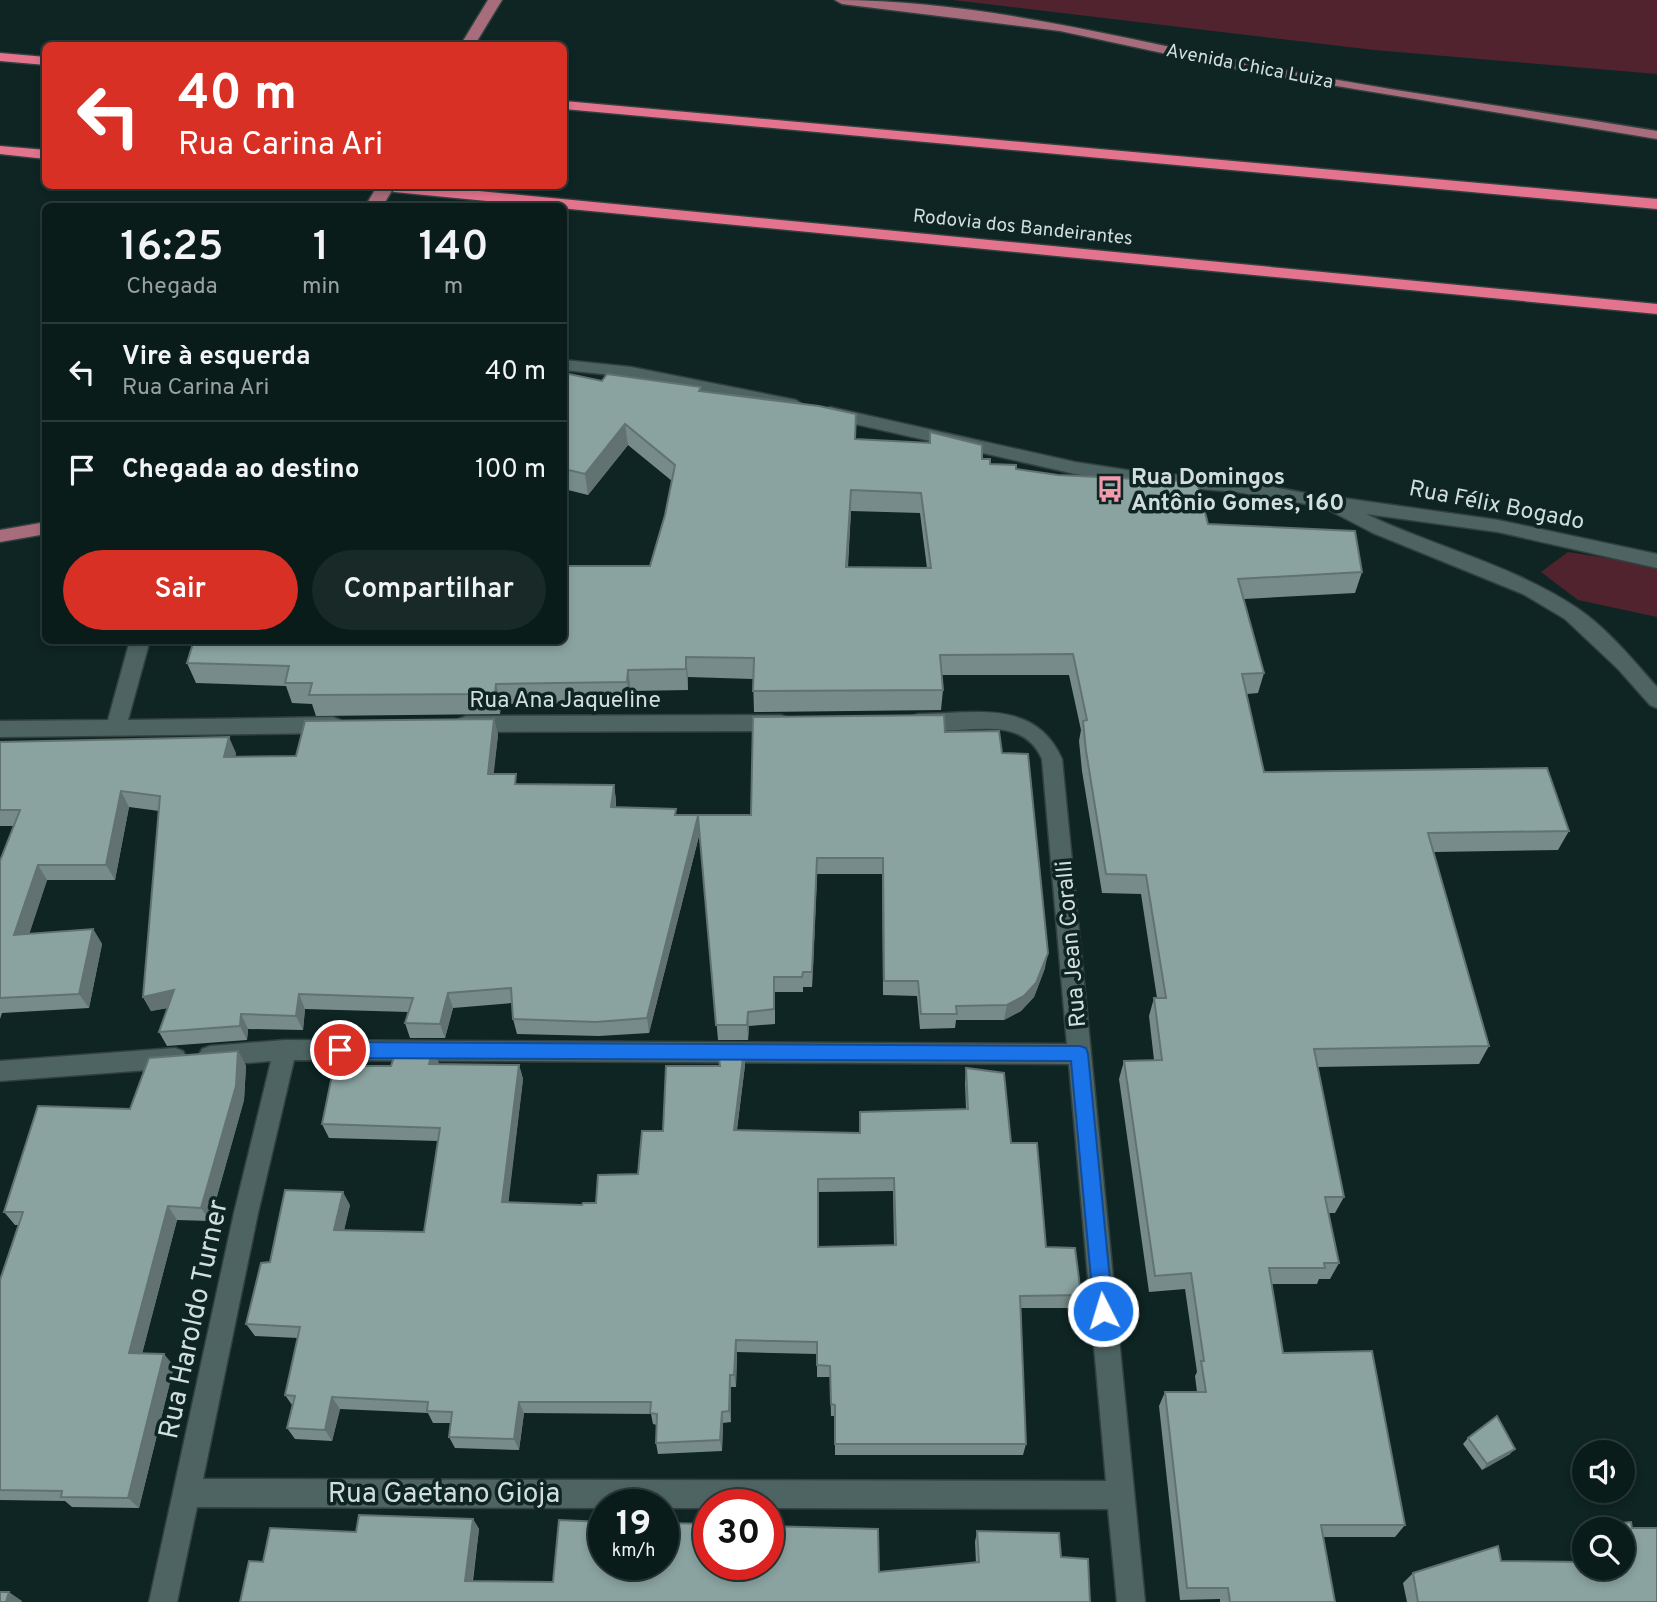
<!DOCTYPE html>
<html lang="pt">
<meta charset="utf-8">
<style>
:root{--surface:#0a1c1a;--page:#182927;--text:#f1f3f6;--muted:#99a1a2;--line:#2a3a39;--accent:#d93025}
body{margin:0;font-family:Overpass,sans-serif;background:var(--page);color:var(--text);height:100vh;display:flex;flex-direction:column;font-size:26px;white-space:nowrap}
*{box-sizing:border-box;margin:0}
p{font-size:23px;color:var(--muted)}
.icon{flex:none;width:38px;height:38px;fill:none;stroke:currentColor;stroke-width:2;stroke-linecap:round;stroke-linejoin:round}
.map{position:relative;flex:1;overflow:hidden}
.details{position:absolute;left:42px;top:203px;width:525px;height:441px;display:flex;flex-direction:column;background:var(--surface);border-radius:10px;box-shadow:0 4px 10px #0003,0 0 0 2px var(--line)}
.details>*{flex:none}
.guide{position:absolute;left:42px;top:42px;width:525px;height:147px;border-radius:10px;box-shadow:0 4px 10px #0003,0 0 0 2px var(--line);background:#d93025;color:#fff;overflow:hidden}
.tools{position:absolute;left:1572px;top:1440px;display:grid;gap:14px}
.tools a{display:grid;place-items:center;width:63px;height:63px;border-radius:50%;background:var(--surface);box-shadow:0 4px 10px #0003,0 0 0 2px var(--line);font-size:35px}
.speed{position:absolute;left:588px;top:1489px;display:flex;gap:14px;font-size:35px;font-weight:700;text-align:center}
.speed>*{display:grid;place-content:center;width:91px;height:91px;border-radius:50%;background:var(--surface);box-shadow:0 4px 10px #0003,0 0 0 2px var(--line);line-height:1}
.speed small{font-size:18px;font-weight:400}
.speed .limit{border:10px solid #d22;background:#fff;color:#111}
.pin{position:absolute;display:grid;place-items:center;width:60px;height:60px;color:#fff;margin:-30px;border:4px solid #fff;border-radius:50%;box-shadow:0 2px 7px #0007}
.me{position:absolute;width:77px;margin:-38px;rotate:355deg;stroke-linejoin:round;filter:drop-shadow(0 0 5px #0008)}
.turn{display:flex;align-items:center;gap:24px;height:147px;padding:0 21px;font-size:32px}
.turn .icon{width:91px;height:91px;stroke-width:2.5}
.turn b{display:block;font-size:49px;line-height:60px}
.eta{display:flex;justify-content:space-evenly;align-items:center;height:119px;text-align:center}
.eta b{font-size:42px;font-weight:600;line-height:49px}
.button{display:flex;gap:14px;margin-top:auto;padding:14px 21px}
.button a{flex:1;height:80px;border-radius:42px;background:var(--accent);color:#fff;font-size:28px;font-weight:600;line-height:80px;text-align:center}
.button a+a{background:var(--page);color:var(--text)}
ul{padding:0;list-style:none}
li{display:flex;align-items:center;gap:21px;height:98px;padding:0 21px;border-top:2px solid var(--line)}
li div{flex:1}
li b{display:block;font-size:26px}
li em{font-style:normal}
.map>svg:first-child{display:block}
</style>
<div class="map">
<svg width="1657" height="1602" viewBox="0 0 1657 1602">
<rect width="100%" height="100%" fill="#0e2523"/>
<g fill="#51232e">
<polygon points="952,0 1657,0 1657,74 1374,50"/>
<polygon points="1568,552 1657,566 1657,617 1578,600 1541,572"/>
</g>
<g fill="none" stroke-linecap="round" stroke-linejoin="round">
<defs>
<g id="minor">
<polygon points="564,360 631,367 796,400 805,406 796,412 631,377 564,370"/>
<path d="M830,407L1075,462L1133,471L1236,480L1337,499L1343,498L1498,520L1657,554V568L1498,532L1366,514C1435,547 1513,565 1577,608C1607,628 1633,660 1657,687V708L1650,705L1618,669L1565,619L1523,594L1373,533L1323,507L1236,492L1133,483L1075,474L824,417L821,413Z"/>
<polygon points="130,640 150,640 128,720 333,717 340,720 343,725 340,730 333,733 0,737 0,721 108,720"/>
<path d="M918,714C974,714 1035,698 1062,759L1145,1602H1117L1108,1509L768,1508V1505H709V1508H663V1505H604V1508L197,1507L177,1602H149L234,1213L271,1061L210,1066L202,1063L198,1056L202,1049L210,1046L285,1040L1067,1044L1042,759C1019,707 953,741 911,727L908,722L911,717ZM294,1060L1069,1064L1106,1481L203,1479L258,1213Z"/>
<polygon points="781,715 788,718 791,723 788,728 781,731 466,732 459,729 456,724 459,719 466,716"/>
<polygon points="175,1048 183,1051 187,1058 183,1065 175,1068 0,1081 0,1061"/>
</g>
<g id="major">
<polygon points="488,0 502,0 474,46 460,46"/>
<path d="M835,0C973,0 1109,35 1243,62C1379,90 1520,108 1657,131V139L1246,71L1060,31L842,4Z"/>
<polygon points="46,522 46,534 0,542 0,530"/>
</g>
<g id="highway">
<polygon points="0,53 46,57 46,65 0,61"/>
<polygon points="564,101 1657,199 1657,209 564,109"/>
<polygon points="0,146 46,150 46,159 0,154"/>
<polygon points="377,186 426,186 1657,304 1657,314 384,191"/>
</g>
</defs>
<use href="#minor" stroke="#32403e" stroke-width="3"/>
<use href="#major" stroke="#32403e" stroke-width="3"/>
<use href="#highway" stroke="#32403e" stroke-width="3"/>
<use href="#minor" fill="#4d6462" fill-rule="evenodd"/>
<use href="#major" fill="#a86d7c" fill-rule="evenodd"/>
<use href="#highway" fill="#e4738e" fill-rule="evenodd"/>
<defs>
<polyline id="major-bridge" points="374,206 386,186"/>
</defs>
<use href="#major-bridge" stroke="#32403e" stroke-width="18" stroke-linecap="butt"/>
<use href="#major-bridge" stroke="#a86d7c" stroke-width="15"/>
</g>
<g fill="#778c8a" fill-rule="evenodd">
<path d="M564,373L602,381L701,391L856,439L982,459L990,464L1016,469L1208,524L1362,572L1355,593L1244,599L1264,673L1258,693L1247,694L1264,772L1569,831L1558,850L1434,852L1489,1046L1479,1064L1318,1067L1344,1197L1335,1213H1329L1339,1263L1330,1279H1319L1317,1284H1272L1283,1353L1405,1525L1395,1537H1323L1335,1602H1220V1599L1180,1600L1159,1406L1165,1392H1197L1195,1376L1197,1372L1185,1289L1149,1292L1119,1079L1124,1061L1154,1060L1149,1016L1154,998H1157L1141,894L1102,893L1082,771L1079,741L1081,730L1069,675H942L943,690L941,710L754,712L753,679L688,677V690L631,691L630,703L501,704L500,714L316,716L312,704L292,703L286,686L196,683L187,663L192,648L189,640H564L650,566L665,515L672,481L628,445L588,495L564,489ZM851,511L920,513L927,568L848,567Z"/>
<polygon points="494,719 498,735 493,774 518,784 614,785 616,801 616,808 676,815 751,815 945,732 1002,753 1045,968 1034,997 1021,1011 1004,1020 956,1020 955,1028 920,1029 917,996 883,995 882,874 817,874 812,987 803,987 803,992 775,992 775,1024 749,1026 748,1040 718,1040 700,832 649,1033 599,1036 517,1034 513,1019 512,1003 453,1008 445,1038 410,1038 405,1023 408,1012 305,1009 303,1030 248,1029 247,1040 167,1046 159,1032 168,1008 151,1011 143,997 159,811 129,807 115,880 47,880 29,934 93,929 102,944 89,1008 2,1013 0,1019 0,861 14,826 0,826 0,742 236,753 235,757 296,756"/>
<path d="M744,1050L745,1065L737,1130L859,1133L860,1112L966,1109L965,1083L966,1068L1011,1143L1046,1247L1081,1295L1077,1308H1021L1026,1444L1023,1455H835V1416H831L830,1377H817V1354L737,1352L736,1387H731V1422L723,1423L722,1451L658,1454L656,1443L657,1425L653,1424L651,1414L524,1413L519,1450L455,1448L449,1437L451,1423H433L428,1413L340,1409L332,1441L295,1439L287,1428L292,1405L285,1395L298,1338L255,1336L246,1324L270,1262L350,1205L344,1230L424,1232L438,1141L329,1138L322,1124L391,1066L439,1063L438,1064L519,1065L523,1079L508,1202L582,1205L596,1203L638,1174L663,1131L720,1066ZM893,1191L894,1245L818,1247V1192Z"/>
<polygon points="238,1051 246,1066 244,1100 210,1221 177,1220 142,1354 174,1366 139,1508 72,1507 65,1501 0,1500 0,1280 19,1225 15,1225 4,1212 130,1109"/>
<polygon points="1468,1438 1510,1454 1482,1470 1463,1444"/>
<polygon points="473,1519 479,1529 473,1581 553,1582 879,1572 976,1563 975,1542 977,1531 1061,1557 1090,1602 240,1602 263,1562 356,1532"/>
<path d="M1631,1522L1632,1528H1657V1602H1407L1403,1583L1413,1573L1498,1546L1501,1561L1581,1562L1574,1536L1587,1526ZM1584,1530H1622V1568H1584Z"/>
</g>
<g fill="#617270">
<polygon points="625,424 628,445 588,495 585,474"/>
<polygon points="851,490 851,511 846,588 846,567"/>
<polygon points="686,657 688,677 688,690 686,669"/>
<polygon points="628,670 631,691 630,703 627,682"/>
<polygon points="496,684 501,704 500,714 495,694"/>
<polygon points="494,719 498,735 492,790 488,774"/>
<polygon points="229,737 236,753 231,773 224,757"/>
<polygon points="614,785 616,801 614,823 611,807"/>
<polygon points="121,791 129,807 115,880 106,865"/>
<polygon points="698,816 700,832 649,1033 647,1018"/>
<polygon points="817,858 817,874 812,987 812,972"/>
<polygon points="38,865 47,880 24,950 14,935"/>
<polygon points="93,929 102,944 89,1008 79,994"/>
<polygon points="1048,953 1045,968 1034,997 1021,1011 1004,1020 1007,1005"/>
<polygon points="174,990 182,1005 151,1011 143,997"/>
<polygon points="448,993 453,1008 445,1038 440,1024"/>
<polygon points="299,994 305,1009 303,1030 296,1016"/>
<polygon points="748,1012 749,1026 748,1040 747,1025"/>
<polygon points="241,1014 248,1029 247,1040 240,1026"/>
<polygon points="433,1049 439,1063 435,1079 429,1064"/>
<polygon points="744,1050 745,1065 735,1144 734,1130"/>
<polygon points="238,1051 246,1066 244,1100 210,1221 201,1208"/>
<polygon points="519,1065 523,1079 507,1215 502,1202"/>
<polygon points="343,1192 350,1205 341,1243 334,1230"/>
<polygon points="168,1206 177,1220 139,1365 129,1353"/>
<polygon points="736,1340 737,1352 736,1387 734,1375"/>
<polygon points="164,1354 174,1366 139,1508 128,1498"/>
<polygon points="730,1375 731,1387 731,1422 729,1411"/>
<polygon points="332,1397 340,1409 332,1441 325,1430"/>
<polygon points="519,1402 524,1413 519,1450 514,1439"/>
<polygon points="722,1412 723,1423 722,1451 720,1440"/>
<polygon points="1515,1449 1510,1454 1482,1470 1487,1464"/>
<polygon points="473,1519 479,1529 471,1591 465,1581"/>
<polygon points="9,1592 22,1601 22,1602 6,1602"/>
</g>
<g fill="#8aa3a0" stroke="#617270" stroke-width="2" fill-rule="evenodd">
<path d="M564,373L602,381L607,374L701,387L699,391L819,406L856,414L855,439L930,443V432L982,445V459H990V464L1016,465V469L1058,475L1197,482L1208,524L1355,531L1362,572L1238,579L1264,673L1242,674L1264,772L1547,768L1569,831L1428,833L1489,1046L1314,1049L1344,1197H1325L1339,1263H1324L1325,1268H1269L1283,1353L1372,1351L1405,1525H1321L1335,1602H1230L1228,1588H1187L1165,1392H1206L1201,1361H1204L1191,1273L1155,1276L1124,1061L1162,1060L1154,998H1166L1146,875L1106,874L1086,751L1083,721L1087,720L1073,654L940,655L943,690L753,691L754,658L686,657V669L628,670L627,682L496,684L495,694L309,695L312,683H285L289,666L187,663L194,640H564V566H650L665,515L675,465L625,424L585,474L564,469ZM851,490L921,493L931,568L846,567Z"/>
<polygon points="944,715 945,732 999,731 1002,753 1028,754 1048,953 1036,983 1024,996 1007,1005 956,1006 957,1014 921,1014 918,981 884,981 883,858 817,858 812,972 803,972 802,977 774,977 774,1009 748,1012 747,1025 716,1025 698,816 647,1018 596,1022 513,1019 511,988 448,993 440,1024 405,1023 413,998 299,994 296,1016 241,1014 240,1026 159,1032 174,990 143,997 160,796 121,791 106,865 38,865 14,935 93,929 79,994 0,998 0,861 20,810 0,810 0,742 229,737 224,757 296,756 305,721 494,719 488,774 516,774 515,784 614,785 611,807 676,809 675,815 751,815 753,717"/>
<path d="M397,1049H433L429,1064L519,1065L502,1202L582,1205L583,1203H596L598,1175L638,1174L642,1131H663L666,1066H720L718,1050H744L734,1130L860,1133V1112L968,1109L966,1068L1004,1073L1011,1143H1037L1046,1247L1075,1248L1081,1295L1020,1296L1026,1444H835V1405L831,1404L830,1366L817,1365V1342L736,1340L734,1375H730L729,1411L722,1412L720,1440L656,1443L657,1414L650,1413L651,1402H519L514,1439L449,1437L452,1412L427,1411L428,1402L332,1397L325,1430L287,1428L295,1396L285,1395L300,1327L246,1324L261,1263L270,1262L285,1190L343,1192L334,1230L424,1232L440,1128L322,1124L334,1066H391ZM894,1178L896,1245L818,1247V1179Z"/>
<polygon points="238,1051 236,1086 201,1208 168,1206 129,1353 164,1354 128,1498 61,1497 62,1491 0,1490 0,1280 23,1212 4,1212 38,1106 130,1109 149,1058"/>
<polygon points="1497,1416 1515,1449 1487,1464 1468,1438"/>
<polygon points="359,1515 473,1519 465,1581 553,1582 559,1520 604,1522 604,1564 663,1564 663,1523 709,1524 709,1564 768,1564 768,1526 878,1529 879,1572 979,1562 977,1531 1059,1533 1061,1557 1088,1559 1090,1602 240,1602 249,1561 263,1562 270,1528 356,1532"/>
<polygon points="1631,1522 1632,1528 1657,1528 1657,1602 1418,1602 1413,1573 1498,1546 1501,1561 1584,1562 1584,1568 1622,1568 1622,1530 1588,1530 1587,1526"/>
<polygon points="0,1592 9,1592 6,1602 0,1602"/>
</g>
<polygon fill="#1a73e8" stroke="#114b97" stroke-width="2" points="340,1042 1080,1046 1086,1048 1088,1054 1113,1311 1110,1318 1103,1320 1096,1318 1094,1311 1071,1061 340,1058 334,1056 331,1050 334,1045"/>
<defs>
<symbol id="bus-bare" viewBox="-9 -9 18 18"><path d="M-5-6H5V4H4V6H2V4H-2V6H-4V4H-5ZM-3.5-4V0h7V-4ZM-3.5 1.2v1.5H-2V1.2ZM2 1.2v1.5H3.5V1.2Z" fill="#f39aac" stroke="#0e2523" stroke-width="2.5" paint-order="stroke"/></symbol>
</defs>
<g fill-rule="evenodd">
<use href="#bus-bare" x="1091" y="470" width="38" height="38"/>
</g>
<g text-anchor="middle" stroke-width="7" stroke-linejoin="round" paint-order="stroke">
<g font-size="19" fill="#d1dedd" stroke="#0e2523">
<text transform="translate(1250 65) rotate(11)" y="7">Avenida Chica Luiza</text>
<text transform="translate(1023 226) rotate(6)" y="7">Rodovia dos Bandeirantes</text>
</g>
<g font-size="23" font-weight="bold" fill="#d1dedd" stroke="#0e2523" text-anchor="start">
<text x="1131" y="484">Rua Domingos<tspan x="1131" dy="26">Antônio Gomes, 160</tspan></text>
</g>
<g font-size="23" fill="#d1dedd" stroke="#0e2523">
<text transform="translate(1497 504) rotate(11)" y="8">Rua Félix Bogado</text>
<text x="565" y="707">Rua Ana Jaqueline</text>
<text transform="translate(1070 944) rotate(-95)" y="8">Rua Jean Coralli</text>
</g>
<g font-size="28" fill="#d1dedd" stroke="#0e2523">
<text transform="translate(192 1319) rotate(-78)" y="10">Rua Haroldo Turner</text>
<text x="444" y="1502">Rua Gaetano Gioja</text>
</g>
</g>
</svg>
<div class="tools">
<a><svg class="icon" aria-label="sound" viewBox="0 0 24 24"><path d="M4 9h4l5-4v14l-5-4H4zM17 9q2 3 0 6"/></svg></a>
<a><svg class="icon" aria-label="search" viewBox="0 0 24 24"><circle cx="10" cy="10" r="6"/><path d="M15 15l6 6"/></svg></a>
</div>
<div class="speed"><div>19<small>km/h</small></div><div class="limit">30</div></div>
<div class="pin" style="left:340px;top:1050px;background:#d93025"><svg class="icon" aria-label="arrive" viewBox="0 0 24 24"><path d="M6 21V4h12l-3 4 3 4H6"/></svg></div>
<svg class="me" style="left:1103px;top:1311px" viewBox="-20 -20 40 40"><circle r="17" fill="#1a73e8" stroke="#fff" stroke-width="3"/><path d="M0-11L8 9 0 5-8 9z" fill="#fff"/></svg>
<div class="guide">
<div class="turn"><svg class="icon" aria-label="left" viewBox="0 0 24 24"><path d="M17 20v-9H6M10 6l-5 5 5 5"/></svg><div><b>40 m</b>Rua Carina Ari</div></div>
</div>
<section class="details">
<div class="eta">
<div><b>16:25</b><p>Chegada</p></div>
<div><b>1</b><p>min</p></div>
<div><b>140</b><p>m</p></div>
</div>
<ul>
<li><svg class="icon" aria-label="left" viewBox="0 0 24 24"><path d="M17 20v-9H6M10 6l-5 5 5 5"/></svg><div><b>Vire à esquerda</b><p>Rua Carina Ari</p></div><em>40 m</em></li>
<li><svg class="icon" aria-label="arrive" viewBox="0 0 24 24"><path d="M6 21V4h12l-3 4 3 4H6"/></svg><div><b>Chegada ao destino</b></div><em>100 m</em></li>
</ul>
<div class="button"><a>Sair</a><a>Compartilhar</a></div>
</section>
</div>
